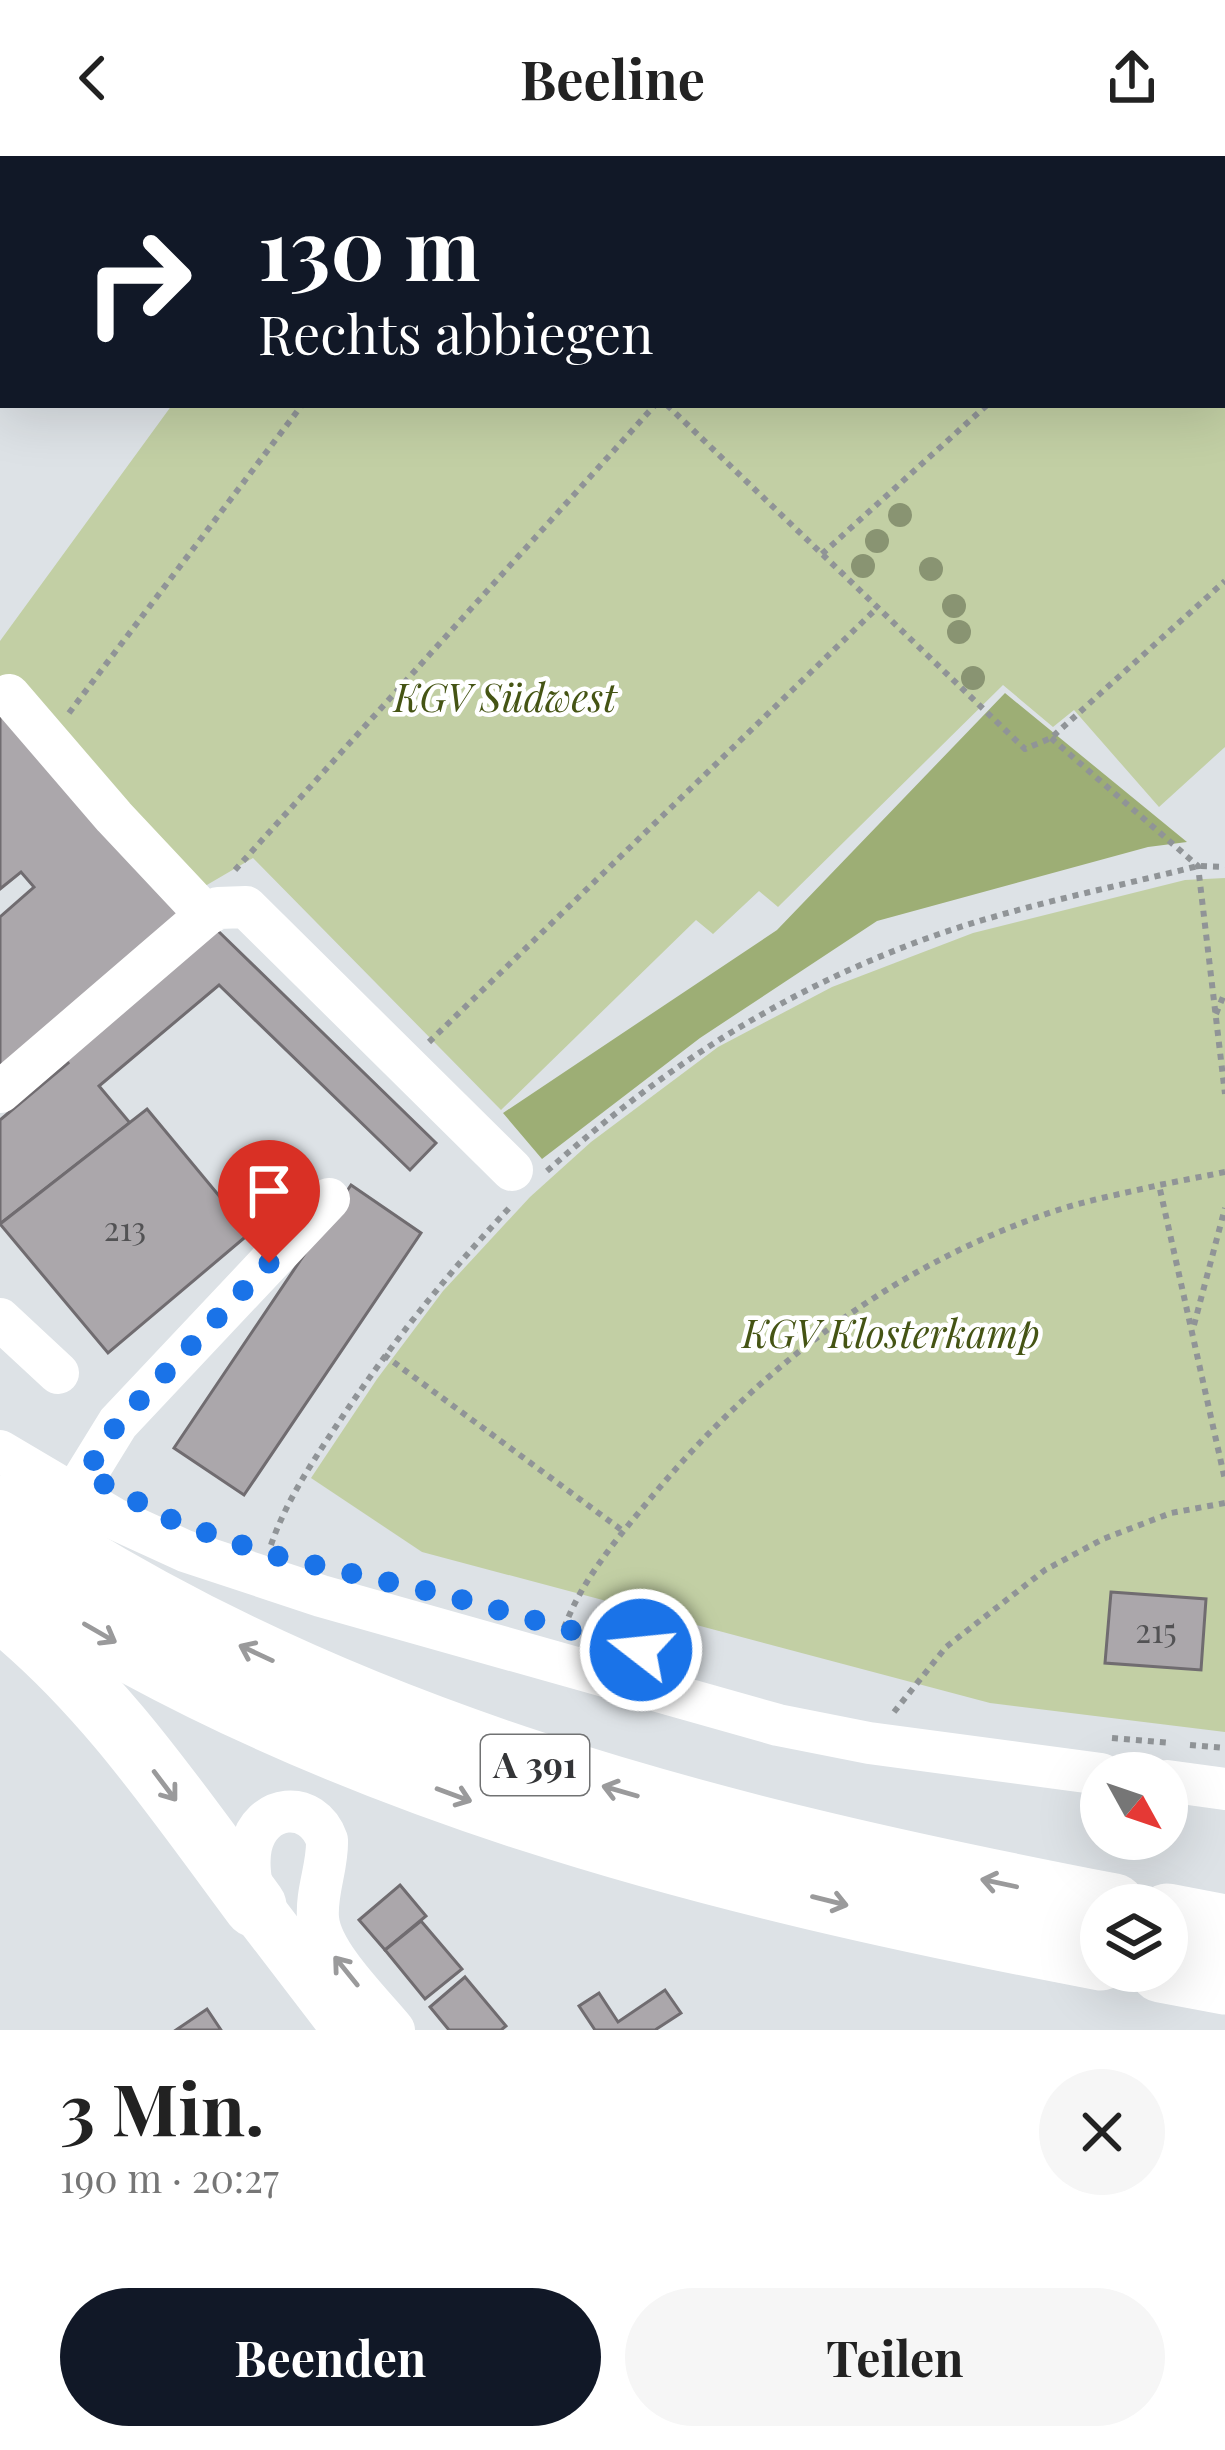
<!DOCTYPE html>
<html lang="de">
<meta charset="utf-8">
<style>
:root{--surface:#fff;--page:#f6f6f6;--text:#222;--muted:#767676;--accent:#111827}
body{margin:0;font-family:"Playfair Display",serif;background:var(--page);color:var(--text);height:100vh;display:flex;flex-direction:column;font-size:45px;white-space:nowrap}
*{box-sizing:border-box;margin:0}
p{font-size:39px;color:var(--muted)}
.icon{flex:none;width:66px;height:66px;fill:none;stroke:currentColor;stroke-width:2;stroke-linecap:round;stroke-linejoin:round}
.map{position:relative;height:1874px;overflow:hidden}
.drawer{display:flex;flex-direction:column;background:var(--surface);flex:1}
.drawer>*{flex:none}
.hud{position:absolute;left:0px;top:0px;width:1227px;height:252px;box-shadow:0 12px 48px #0002;background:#111827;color:#fff;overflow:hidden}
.needle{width:78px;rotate:130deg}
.fabs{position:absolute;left:1080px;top:1596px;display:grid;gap:24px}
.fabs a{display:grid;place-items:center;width:108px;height:108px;border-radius:50%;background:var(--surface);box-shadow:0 12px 48px #0002;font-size:60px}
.pin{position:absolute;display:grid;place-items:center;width:102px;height:102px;color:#fff;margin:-123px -51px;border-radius:50% 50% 50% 0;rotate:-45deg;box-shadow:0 0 12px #0007}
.pin .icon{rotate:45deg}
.me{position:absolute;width:132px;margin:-66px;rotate:286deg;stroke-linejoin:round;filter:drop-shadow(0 0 9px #0008)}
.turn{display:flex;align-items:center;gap:42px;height:252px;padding:0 60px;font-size:54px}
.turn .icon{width:156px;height:156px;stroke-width:2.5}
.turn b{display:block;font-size:84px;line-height:102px}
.round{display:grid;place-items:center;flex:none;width:126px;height:126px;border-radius:63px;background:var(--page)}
.headline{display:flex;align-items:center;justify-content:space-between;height:204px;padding:0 60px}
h1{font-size:72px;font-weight:700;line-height:90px}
.primary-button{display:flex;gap:24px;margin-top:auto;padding:24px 60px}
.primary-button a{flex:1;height:138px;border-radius:72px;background:var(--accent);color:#fff;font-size:48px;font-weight:700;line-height:138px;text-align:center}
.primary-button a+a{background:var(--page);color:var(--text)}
header{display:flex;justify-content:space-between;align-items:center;height:156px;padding:0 60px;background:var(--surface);font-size:54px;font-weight:700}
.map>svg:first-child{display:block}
</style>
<header><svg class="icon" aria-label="back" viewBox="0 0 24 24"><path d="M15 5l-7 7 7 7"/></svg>Beeline<svg class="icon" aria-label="share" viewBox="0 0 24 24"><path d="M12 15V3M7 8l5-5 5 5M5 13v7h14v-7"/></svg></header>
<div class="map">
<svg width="1225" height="1874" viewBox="0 0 1225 1874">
<rect width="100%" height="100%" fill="#dde2e6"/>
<g fill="#c2cfa4">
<polygon points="353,0 1225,0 1225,591 1159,651 1074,554 1053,571 1003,529 778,751 759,735 713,778 696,764 501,954 253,702 200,733 0,525 0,485 172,249 1224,249 1224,3 351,3"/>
<polygon points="1225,722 1225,1576 990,1547 422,1396 311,1322 377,1223 443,1135 530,1041 591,986 718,891 832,831 973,777 1185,724"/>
</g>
<polygon fill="#9dae75" points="1005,537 1187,686 1148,691 877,765 700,882 542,1003 503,957 777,774"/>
<g fill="#aba7ab" stroke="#706c70" stroke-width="3">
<polygon points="0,13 3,16 3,201 0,205"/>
<polygon points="0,554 187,761 0,920 0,761 34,731 21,716 0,733"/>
<polygon points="216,773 436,987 410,1014 219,829 99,930 130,967 0,1068 0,964 68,907 63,901"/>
<polygon points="147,953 250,1077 108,1197 0,1068"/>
<polygon points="351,1029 421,1077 244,1339 174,1292"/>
<polygon points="1111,1436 1206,1443 1201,1514 1105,1507"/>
<polygon points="400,1729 426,1760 385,1794 359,1764"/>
<polygon points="421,1765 462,1813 425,1843 385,1794"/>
<polygon points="465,1821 506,1870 501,1874 449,1874 430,1851"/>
<polygon points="665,1834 681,1857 655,1874 595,1874 579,1850 599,1837 618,1866"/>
<polygon points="207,1853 221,1874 176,1874"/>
</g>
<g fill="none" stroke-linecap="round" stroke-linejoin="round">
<g stroke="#909497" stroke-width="6" stroke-dasharray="6 6" stroke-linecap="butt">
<polyline points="511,0 514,3"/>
<polyline points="489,3 491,0"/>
<polyline points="774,3 777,0"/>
<polyline points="1224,35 1225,34"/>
<polyline points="667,249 1025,593 1051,582 1225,425"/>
<polyline points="822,398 987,249"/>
<polyline points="69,557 302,249"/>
<polyline points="1051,582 1198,710 1225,938"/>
<polyline points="235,714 655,249"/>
<polyline points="1216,858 1225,836"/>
<polyline points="429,886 876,453"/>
<path d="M547,1015C663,912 778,837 925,783C1013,751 1107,733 1198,710L1225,711"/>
<polyline points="1225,1016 1159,1029 1225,1324"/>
<polyline points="1194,1169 1225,1052"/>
<polyline points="384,1199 623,1375"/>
<path d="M271,1389C285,1348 309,1311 333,1275C386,1194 445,1120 512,1049"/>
<path d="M564,1472C583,1421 621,1378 655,1337C763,1208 900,1105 1061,1053C1093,1043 1126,1037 1159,1029"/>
<polyline points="894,1556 946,1491 1045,1414 1103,1383 1171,1357 1225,1347"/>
<polyline points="1112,1582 1171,1587"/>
<polyline points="1190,1589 1225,1592"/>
</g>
<g stroke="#fff" stroke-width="42">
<polyline points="8,0 12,3"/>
<polyline points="9,539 114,661 206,759"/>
<polyline points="0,936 206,759 218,752 246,751 512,1014"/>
<polyline points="0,1163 58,1217"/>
<polyline points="0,1295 115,1363 185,1395 321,1440 778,1569 869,1587 1101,1618"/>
<polyline points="73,1340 118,1267 329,1043"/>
<polyline points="1167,1625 1225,1633"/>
<path d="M255,1749C252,1730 247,1710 251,1691C260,1648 312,1642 327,1684C328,1710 316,1735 318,1762C321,1798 371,1846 394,1874"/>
</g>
<polyline stroke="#fff" stroke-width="54" points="255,1750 350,1874"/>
<g stroke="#fff" stroke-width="63">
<path d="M0,1351C331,1578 726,1674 1114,1749"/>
<path d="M0,1417C326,1634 721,1731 1101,1803"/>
<path d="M0,1453C104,1536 176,1644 255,1750"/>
<polyline points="1167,1759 1225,1770"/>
<polyline points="1161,1815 1225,1827"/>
</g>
</g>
<g fill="#899472">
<circle cx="900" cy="359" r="12"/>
<circle cx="877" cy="385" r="12"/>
<circle cx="863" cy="410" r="12"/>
<circle cx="931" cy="413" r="12"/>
<circle cx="954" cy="450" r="12"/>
<circle cx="959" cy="476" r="12"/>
<circle cx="973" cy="522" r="12"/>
</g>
<defs><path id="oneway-shaft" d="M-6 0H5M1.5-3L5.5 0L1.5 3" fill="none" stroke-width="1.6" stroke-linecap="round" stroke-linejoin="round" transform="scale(3)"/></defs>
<g stroke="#9a9a9b">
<use href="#oneway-shaft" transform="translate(100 1477) rotate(30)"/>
<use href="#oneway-shaft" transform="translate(256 1497) rotate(-155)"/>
<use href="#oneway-shaft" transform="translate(165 1630) rotate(53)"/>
<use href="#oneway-shaft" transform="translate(620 1635) rotate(-164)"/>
<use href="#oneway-shaft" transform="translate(454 1639) rotate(20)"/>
<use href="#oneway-shaft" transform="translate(999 1727) rotate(-168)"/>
<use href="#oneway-shaft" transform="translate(830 1745) rotate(14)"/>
<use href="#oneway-shaft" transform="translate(346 1815) rotate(-129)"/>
</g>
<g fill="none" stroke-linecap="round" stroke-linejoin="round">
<polyline stroke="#1a73e8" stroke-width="21" stroke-dasharray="0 37.8" points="269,1107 118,1267 85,1318 176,1366 268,1398 449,1440 641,1494"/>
</g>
<g text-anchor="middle" stroke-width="9" stroke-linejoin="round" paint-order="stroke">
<g font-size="33" fill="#525254">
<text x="125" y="1085">213</text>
<text x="1156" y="1487">215</text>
</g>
<rect fill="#fff" stroke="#717273" stroke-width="3" x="481" y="1579" width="108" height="60" rx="9"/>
<g font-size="36" font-weight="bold" fill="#343537">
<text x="535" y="1622">A 391</text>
</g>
<g font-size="39" font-style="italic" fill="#455414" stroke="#fff">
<text x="505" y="556">KGV Südwest</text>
<text x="891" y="1192">KGV Klosterkamp</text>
</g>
</g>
</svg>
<div class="fabs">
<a><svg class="needle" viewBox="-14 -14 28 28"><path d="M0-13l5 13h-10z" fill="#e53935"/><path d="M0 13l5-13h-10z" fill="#767676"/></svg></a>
<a><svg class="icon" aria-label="layers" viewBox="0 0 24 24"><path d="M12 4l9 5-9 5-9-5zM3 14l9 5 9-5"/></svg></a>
</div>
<div class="pin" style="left:269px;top:1107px;background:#d93025"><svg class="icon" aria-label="arrive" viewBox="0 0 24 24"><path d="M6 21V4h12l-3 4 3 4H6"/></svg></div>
<svg class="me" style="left:641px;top:1494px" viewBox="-20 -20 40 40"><circle r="17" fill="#1a73e8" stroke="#fff" stroke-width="3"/><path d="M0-11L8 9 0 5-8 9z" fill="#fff"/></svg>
<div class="hud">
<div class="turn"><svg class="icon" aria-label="right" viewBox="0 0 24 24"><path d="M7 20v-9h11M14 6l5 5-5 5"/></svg><div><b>130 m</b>Rechts abbiegen</div></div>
</div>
</div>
<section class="drawer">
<div class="headline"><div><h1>3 Min.</h1><p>190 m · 20:27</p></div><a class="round"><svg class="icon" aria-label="close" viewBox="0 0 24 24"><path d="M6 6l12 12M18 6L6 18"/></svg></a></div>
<div class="primary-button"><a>Beenden</a><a>Teilen</a></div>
</section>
